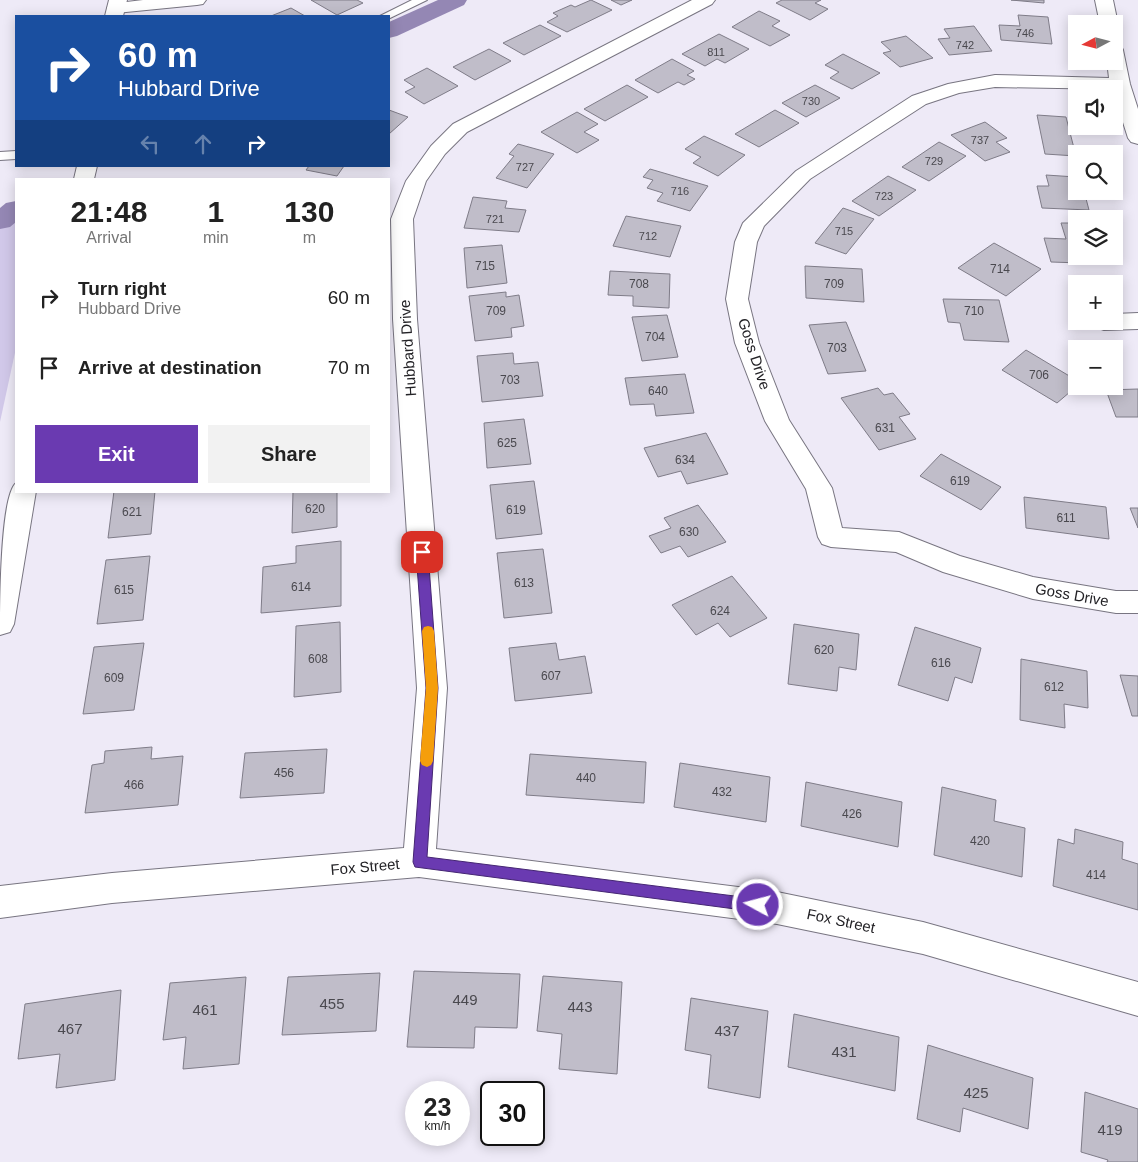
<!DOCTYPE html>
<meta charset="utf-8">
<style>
:root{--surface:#fff;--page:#f2f2f2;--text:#222;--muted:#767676;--accent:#6a3ab1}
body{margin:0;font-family:Helvetica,sans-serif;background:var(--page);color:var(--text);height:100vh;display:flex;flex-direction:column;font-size:19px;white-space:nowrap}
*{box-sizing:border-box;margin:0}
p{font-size:16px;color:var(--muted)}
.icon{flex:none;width:28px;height:28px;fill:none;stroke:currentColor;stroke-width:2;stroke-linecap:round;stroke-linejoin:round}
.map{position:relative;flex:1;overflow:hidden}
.sheet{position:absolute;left:15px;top:178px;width:375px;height:315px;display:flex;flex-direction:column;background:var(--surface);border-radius:0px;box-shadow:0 2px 12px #0003}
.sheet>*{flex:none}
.guide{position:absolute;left:15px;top:15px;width:375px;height:152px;border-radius:0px;box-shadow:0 2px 12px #0003;background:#1a4fa0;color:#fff;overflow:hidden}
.needle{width:32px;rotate:263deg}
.buttons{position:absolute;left:1068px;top:15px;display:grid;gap:10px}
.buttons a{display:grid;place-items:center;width:55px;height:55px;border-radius:0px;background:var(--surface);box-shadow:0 2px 12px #0003;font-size:25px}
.speed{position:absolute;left:405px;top:1081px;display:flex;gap:10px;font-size:25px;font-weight:700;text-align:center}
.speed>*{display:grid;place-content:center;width:65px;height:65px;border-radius:50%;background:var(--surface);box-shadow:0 2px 12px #0003;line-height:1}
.speed small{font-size:12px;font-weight:400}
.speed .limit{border:2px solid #111;border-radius:8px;background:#fff;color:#111}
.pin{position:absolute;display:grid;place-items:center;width:42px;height:42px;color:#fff;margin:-21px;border-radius:10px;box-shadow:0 2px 8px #0006}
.me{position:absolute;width:55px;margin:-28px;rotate:277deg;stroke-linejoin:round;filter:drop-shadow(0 0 4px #0008)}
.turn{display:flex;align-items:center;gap:18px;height:105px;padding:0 20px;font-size:22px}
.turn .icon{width:65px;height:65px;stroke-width:2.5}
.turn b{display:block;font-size:35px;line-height:42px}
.lanes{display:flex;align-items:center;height:48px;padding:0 20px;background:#0003;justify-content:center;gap:25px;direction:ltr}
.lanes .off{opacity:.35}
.eta{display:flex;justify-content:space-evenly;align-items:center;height:85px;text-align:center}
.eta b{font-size:30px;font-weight:700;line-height:35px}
.button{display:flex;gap:10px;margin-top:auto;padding:10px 20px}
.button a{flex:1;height:58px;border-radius:0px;background:var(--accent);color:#fff;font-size:20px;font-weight:700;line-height:58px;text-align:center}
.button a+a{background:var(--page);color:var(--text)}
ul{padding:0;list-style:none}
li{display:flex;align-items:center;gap:15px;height:70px;padding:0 20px}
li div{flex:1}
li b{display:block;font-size:19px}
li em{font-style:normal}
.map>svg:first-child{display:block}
</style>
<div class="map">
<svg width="1138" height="1162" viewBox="0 0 1138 1162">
<rect width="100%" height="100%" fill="#eeeaf7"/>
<polygon fill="#d1c8e9" points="16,212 16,348 0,422 0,223"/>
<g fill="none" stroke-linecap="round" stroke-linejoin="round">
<g fill="#9487b4" fill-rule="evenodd">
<polygon points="438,0 467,0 464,5 397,36 389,38 389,22"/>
<polygon points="16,201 16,222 10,227 0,229 0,208 6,203"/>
</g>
</g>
<g fill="#c0bdc9" stroke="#7f7c88">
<polygon points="311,0 357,0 363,3 337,15"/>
<polygon points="591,0 612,10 567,32 547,22 558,16 553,13 571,5 575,7"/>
<polygon points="611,0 632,0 621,5"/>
<polygon points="782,0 821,0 815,3 828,9 810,20 776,3"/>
<polygon points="1011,0 1044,0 1044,3"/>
<polygon points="291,8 305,16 271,16"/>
<polygon points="759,11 780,21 772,26 790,35 770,46 732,27"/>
<polygon points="1018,15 1048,17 1052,44 1001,40 999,25 1020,26"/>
<polygon points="540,25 561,36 524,55 503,43"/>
<polygon points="974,26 992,51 949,55 938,39 950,38 944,29"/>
<polygon points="719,34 749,49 725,63 717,59 705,66 682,54"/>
<polygon points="906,36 933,58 900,67 883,53 891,51 881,42"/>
<polygon points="489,49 511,61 475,80 453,67"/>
<polygon points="843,54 880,73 852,89 830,78 839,72 825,65"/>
<polygon points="672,59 694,71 687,75 695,79 684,85 678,82 658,93 635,80"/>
<polygon points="427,68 458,86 424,104 405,92 415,87 404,80"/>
<polygon points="627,85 648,97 605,121 584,109"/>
<polygon points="815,85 840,98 806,117 782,103"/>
<polygon points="389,110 408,117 389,134"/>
<polygon points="775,110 799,123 759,147 735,134"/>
<polygon points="577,112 598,124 584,132 599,140 577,153 541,132"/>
<polygon points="1037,115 1066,117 1076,156 1045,154"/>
<polygon points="985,122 1007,138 996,142 1010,152 985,161 951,135"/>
<polygon points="704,136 745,155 718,176 693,163 701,157 685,149"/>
<polygon points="939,142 966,156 929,181 902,167"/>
<polygon points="518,144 554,154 527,188 496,178 514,156 509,154"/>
<polygon points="309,166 344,166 337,176 306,170"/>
<polygon points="650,169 708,186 690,211 657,201 663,193 647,188 653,180 643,177"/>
<polygon points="1046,175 1076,177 1076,191 1084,191 1089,210 1042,208 1037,186 1049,186"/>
<polygon points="888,176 916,190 879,216 852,201"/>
<polygon points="473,197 507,201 505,208 526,210 519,232 464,228"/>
<polygon points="843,208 874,219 846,254 815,243"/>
<polygon points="626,216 681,226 670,257 613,246"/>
<polygon points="1061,223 1076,223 1076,256 1108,256 1111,264 1051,262 1044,238 1066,239"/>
<polygon points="994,243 1041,269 1006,296 958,268"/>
<polygon points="502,245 507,283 467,288 464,248"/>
<polygon points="805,266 862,269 864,302 806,298"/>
<polygon points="610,271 670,274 669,308 633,306 633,296 608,295"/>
<polygon points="506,292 506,297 519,295 524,326 511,328 512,337 475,341 469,296"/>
<polygon points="943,299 999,300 1009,342 964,340 960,323 948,322"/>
<polygon points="667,315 678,357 642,361 632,317"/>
<polygon points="846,322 866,371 828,374 809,325"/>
<polygon points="1026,350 1076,380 1077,386 1057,403 1002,370"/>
<polygon points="513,353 514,364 538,362 543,396 482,402 477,356"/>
<polygon points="685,374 694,413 656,416 654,404 630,405 625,378"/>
<polygon points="878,388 884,395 893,393 910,414 899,417 916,439 879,450 841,398"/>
<polygon points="1138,389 1138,417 1116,417 1106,390"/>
<polygon points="524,419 531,464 487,468 484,423"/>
<polygon points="706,433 728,474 687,484 681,471 658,477 644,448"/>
<polygon points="941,454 1001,487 981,510 920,476"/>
<polygon points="534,481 542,534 496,539 490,485"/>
<polygon points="114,491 155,491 151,534 108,538"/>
<polygon points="293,491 337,491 337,527 292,533"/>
<polygon points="1024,497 1106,507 1109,539 1026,528"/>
<polygon points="698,505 726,542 688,557 680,546 661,553 649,536 671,528 664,518"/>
<polygon points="1130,508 1138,508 1138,528"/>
<polygon points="341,541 341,606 261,613 263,567 296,563 296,546"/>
<polygon points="543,549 552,613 504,618 497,553"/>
<polygon points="150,556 143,620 97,624 106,560"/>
<polygon points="732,576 767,618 730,637 718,623 696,635 672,605"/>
<polygon points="340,622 341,692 294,697 296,626"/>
<polygon points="794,624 859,634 856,670 839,667 837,691 788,684"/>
<polygon points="915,627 981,648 972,683 955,677 948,701 898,685"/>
<polygon points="144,643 134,710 83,714 94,647"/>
<polygon points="556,643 559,660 585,656 592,693 515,701 509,648"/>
<polygon points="1021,659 1087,671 1088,708 1064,704 1065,728 1020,720"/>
<polygon points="1120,675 1138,676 1138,716 1132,716"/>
<polygon points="152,747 151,759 183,756 178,805 85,813 92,765 104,763 105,751"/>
<polygon points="327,749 324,793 240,798 245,753"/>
<polygon points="530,754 646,762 644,803 526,795"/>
<polygon points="680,763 770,777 766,822 674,807"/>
<polygon points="806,782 902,802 898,847 801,826"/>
<polygon points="942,787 996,800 994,821 1025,828 1022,877 934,855"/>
<polygon points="1075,829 1123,842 1122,859 1138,864 1138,910 1053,886 1058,839 1074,844"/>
<polygon points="414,971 520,974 517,1028 475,1027 474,1048 407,1047"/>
<polygon points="380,973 376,1031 282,1035 288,977"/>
<polygon points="543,976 622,982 617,1074 559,1069 562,1034 537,1031"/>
<polygon points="246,977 239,1064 183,1069 186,1037 163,1040 170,983"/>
<polygon points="121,990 115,1080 56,1088 60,1054 18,1059 25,1004"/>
<polygon points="691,998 768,1011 760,1098 708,1088 711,1055 685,1050"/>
<polygon points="794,1014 899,1037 895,1091 788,1067"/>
<polygon points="928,1045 1033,1078 1028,1129 963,1108 960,1132 917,1119"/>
<polygon points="1085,1092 1138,1109 1138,1162 1107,1162 1108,1160 1081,1152"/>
</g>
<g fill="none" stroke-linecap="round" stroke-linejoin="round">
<defs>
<g id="service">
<polygon points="412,0 427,0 390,18 389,16 380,16"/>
<polygon points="16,151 16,159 0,160 0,152"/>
</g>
<g id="minor">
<polygon points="143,0 206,0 203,4 197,5 116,13 110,12 107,8 110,4"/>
<polygon points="692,0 715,0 712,4 467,132 445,154 426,181 413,219 417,319 447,688 436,849 777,892 923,922 1138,982 1138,1016 923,954 777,924 419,877 112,903 0,918 0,886 112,873 404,848 417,688 393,319 391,219 406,181 431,146 453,124"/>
<polygon points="1095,0 1113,0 1118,24 1115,28 1114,28 1114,24 1100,24"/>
<polygon points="1114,44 1121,46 1123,50 1130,84 1138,109 1138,144 1131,142 1128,138 1114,94 1114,89 995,87 959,93 926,104 810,179 764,226 757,242 748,299 759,343 789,420 832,488 842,528 899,532 960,556 1033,577 1116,591 1138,591 1138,613 1116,613 1033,599 943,572 896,552 831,547 822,544 818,537 806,489 765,421 735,343 726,299 735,242 743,223 796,171 912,96 948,84 995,75 1109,78 1107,61 1114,61"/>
<polygon points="1138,313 1138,329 1104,330 1096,327 1092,322 1114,321 1114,314"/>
</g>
<g id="tertiary">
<polygon points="109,0 127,0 123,16 105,16"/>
<polygon points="77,166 97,166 94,179 74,179"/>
<path d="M16,483V491H36L14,624L10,632L0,635C0,610 0,496 16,483Z"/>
</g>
</defs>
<use href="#service" stroke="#787581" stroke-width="2"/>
<use href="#minor" stroke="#787581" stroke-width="2"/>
<use href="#tertiary" stroke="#787581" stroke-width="2"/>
<use href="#service" fill="#fff" fill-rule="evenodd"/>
<use href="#minor" fill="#fff" fill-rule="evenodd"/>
<use href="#tertiary" fill="#fff" fill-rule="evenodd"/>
</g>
<polygon fill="#6a3ab1" stroke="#452673" points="422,548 428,552 438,688 427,857 758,899 763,901 765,905 763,910 758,912 415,867 413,862 426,688 416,552"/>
<polygon fill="#f59e0b" points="428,626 432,627 434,631 438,688 433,761 431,765 427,767 422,765 420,761 426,688 422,631 424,627"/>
<g text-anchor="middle" stroke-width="4" stroke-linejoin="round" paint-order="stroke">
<g font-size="11" fill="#4a494f">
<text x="1025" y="37">746</text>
<text x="965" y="49">742</text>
<text x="716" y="56">811</text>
<text x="811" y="105">730</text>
<text x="980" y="144">737</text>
<text x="934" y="165">729</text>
<text x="525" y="171">727</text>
<text x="680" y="195">716</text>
<text x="884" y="200">723</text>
<text x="495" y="223">721</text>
<text x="844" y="235">715</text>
<text x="648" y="240">712</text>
</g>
<g font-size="12" fill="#4a494f">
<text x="485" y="270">715</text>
<text x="1000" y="273">714</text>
<text x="639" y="288">708</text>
<text x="834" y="288">709</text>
<text x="496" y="315">709</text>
<text x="974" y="315">710</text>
<text x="655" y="341">704</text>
<text x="837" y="352">703</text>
<text x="1039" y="379">706</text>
<text x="510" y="384">703</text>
<text x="658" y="395">640</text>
<text x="885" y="432">631</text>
<text x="507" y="447">625</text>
<text x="685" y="464">634</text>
<text x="960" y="485">619</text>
<text x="315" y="513">620</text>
<text x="516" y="514">619</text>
<text x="132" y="516">621</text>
<text x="1066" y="522">611</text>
<text x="689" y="536">630</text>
<text x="524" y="587">613</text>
<text x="301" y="591">614</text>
<text x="124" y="594">615</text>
<text x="720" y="615">624</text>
<text x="824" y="654">620</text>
<text x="318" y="663">608</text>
<text x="941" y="667">616</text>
<text x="551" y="680">607</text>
<text x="114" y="682">609</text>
<text x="1054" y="691">612</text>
<text x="284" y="777">456</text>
<text x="586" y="782">440</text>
<text x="134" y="789">466</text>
<text x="722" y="796">432</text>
<text x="852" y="818">426</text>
<text x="980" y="845">420</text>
<text x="1096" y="879">414</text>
</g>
<g font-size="15" fill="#232226" stroke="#fff">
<text transform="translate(408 348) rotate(-94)" y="5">Hubbard Drive</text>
<text transform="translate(754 354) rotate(72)" y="5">Goss Drive</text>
<text transform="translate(1072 595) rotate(10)" y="5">Goss Drive</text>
<text transform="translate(365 867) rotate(-5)" y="5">Fox Street</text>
<text transform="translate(841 921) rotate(12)" y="5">Fox Street</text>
</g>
<g font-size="15" fill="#4a494f">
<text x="465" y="1005">449</text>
<text x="332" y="1009">455</text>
<text x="580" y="1012">443</text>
<text x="205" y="1015">461</text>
<text x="70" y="1034">467</text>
<text x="727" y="1036">437</text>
<text x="844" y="1057">431</text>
<text x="976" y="1098">425</text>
<text x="1110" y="1135">419</text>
</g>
</g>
</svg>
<div class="buttons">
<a><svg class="needle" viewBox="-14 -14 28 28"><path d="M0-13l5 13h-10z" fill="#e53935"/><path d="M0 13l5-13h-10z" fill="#767676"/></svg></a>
<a><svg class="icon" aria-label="sound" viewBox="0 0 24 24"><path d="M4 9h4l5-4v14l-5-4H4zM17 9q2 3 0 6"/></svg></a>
<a><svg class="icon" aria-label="search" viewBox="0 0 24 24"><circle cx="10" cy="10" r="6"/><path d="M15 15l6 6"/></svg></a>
<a><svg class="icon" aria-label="layers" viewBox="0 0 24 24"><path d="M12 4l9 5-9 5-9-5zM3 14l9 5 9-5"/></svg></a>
<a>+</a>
<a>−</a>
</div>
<div class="speed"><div>23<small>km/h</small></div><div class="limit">30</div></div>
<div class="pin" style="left:422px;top:552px;background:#d93025"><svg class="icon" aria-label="arrive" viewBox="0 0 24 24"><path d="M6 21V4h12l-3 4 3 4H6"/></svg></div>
<svg class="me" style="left:758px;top:905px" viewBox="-20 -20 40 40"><circle r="17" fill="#6a3ab1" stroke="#fff" stroke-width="3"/><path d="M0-11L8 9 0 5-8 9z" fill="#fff"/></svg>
<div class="guide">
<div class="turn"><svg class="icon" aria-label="right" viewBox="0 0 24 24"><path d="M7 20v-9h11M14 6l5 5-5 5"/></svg><div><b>60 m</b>Hubbard Drive</div></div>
<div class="lanes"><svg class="icon off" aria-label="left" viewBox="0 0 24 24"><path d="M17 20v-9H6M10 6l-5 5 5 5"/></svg><svg class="icon off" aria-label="ahead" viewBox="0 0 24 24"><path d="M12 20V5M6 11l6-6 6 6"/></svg><svg class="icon" aria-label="right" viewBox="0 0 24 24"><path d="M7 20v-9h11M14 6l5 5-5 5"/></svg></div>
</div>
<section class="sheet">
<div class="eta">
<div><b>21:48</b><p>Arrival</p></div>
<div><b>1</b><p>min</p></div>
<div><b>130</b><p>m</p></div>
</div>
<ul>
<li><svg class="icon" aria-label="right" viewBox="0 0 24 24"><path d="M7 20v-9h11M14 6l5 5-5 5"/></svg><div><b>Turn right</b><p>Hubbard Drive</p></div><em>60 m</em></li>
<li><svg class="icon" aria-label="arrive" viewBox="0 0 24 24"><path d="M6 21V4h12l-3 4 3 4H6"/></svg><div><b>Arrive at destination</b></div><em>70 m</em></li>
</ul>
<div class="button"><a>Exit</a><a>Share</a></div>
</section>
</div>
